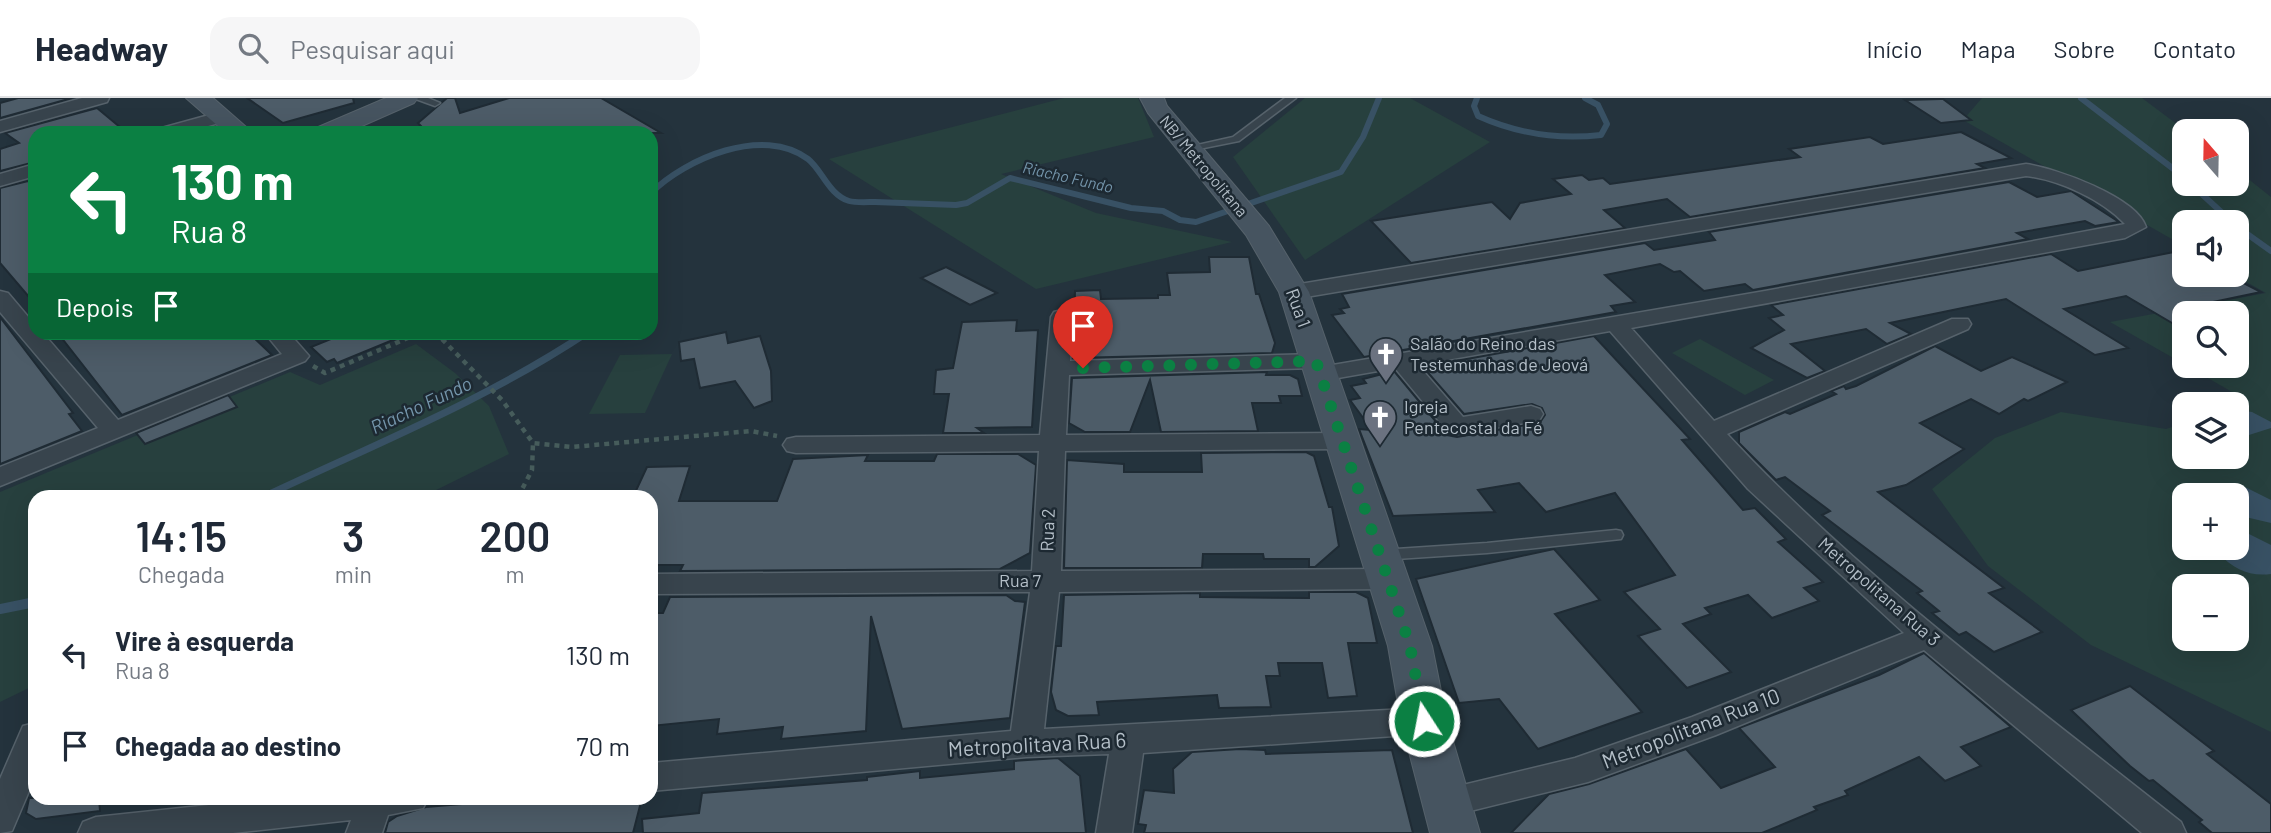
<!DOCTYPE html>
<html lang="pt">
<meta charset="utf-8">
<style>
:root{--surface:#fff;--page:#f6f6f7;--text:#1f2937;--muted:#747a83;--line:#e0e1e3}
body{margin:0;font-family:Barlow,sans-serif;background:var(--page);color:var(--text);height:100vh;display:flex;flex-direction:column;font-size:26px;white-space:nowrap}
*{box-sizing:border-box;margin:0}
p{font-size:23px;color:var(--muted)}
.icon{flex:none;width:38px;height:38px;fill:none;stroke:currentColor;stroke-width:2;stroke-linecap:round;stroke-linejoin:round}
.map{position:relative;flex:1;overflow:hidden}
.panel{position:absolute;left:28px;top:392px;width:630px;height:315px;display:flex;flex-direction:column;background:var(--surface);border-radius:21px;box-shadow:0 7px 28px #0002}
.panel>*{flex:none}
.hud{position:absolute;left:28px;top:28px;width:630px;height:214px;border-radius:21px;box-shadow:0 7px 28px #0002;background:#0b8043;color:#fff;overflow:hidden}
.needle{width:46px;rotate:340deg}
.tools{position:absolute;left:2172px;top:21px;display:grid;gap:14px}
.tools a{display:grid;place-items:center;width:77px;height:77px;border-radius:14px;background:var(--surface);box-shadow:0 7px 28px #0002;font-size:35px}
.pin{position:absolute;display:grid;place-items:center;width:60px;height:60px;color:#fff;margin:-72px -30px;border-radius:50% 50% 50% 0;rotate:-45deg;box-shadow:0 0 7px #0007}
.pin .icon{rotate:45deg}
.me{position:absolute;width:77px;margin:-38px;rotate:349deg;stroke-linejoin:round;filter:drop-shadow(0 0 5px #0008)}
.turn{display:flex;align-items:center;gap:24px;height:147px;padding:0 28px;font-size:32px}
.turn .icon{width:91px;height:91px;stroke-width:2.5}
.turn b{display:block;font-size:49px;line-height:60px}
.then{display:flex;align-items:center;height:66px;padding:0 28px;background:#0003;gap:14px;font-size:26px}
.eta{display:flex;justify-content:space-evenly;align-items:center;height:119px;text-align:center}
.eta b{font-size:42px;font-weight:600;line-height:49px}
ul{padding:0;list-style:none}
li{display:flex;align-items:center;gap:21px;height:91px;padding:0 28px}
li div{flex:1}
li b{display:block;font-size:26px}
li em{font-style:normal}
header{display:flex;align-items:center;gap:42px;box-sizing:border-box;height:98px;padding:0 35px;background:var(--surface);border-bottom:2px solid var(--line)}
header strong{font-size:33px}
nav{display:flex;gap:38px;margin-inline-start:auto;font-size:24px}
.search{width:490px;height:63px;background:var(--page);display:flex;align-items:center;gap:18px;box-sizing:border-box;padding:0 24px;border-radius:21px;color:var(--muted);font-size:26px}
.map>svg:first-child{display:block}
</style>
<header>
<strong>Headway</strong>
<div class="search"><svg class="icon" aria-label="search" viewBox="0 0 24 24"><circle cx="10" cy="10" r="6"/><path d="M15 15l6 6"/></svg>Pesquisar aqui</div>
<nav><a>Início</a><a>Mapa</a><a>Sobre</a><a>Contato</a></nav>
</header>
<div class="map">
<svg width="2271" height="735" viewBox="0 0 2271 735">
<rect width="100%" height="100%" fill="#24333d"/>
<g fill="#27403e" fill-rule="evenodd">
<polygon points="1064,0 1138,0 1154,39 1001,76 1096,115 1232,144 1036,191 829,61"/>
<polygon points="1305,0 1410,0 1490,44 1305,162 1233,59"/>
<path d="M1982,0H2142L2186,33L2184,86H2236L2237,72L2271,99V634L2091,547L1988,468L1932,391L1995,340L2061,314L2166,331L2184,325V359H2236L2237,307L2246,302L2187,268H2236V215H2184V266L2110,224L2266,195L2234,177L2236,124H2184V148L1963,22ZM2184,397H2236V450H2184ZM2184,488H2236V541H2184Z"/>
<polygon points="1700,241 1774,282 1745,297 1672,255"/>
<polygon points="416,246 455,275 489,308 509,356 422,399 35,399 35,587 0,604 0,394 290,274 320,287"/>
<polygon points="672,256 645,315 589,316 620,257"/>
</g>
<g fill="#385164">
<polygon points="2237,312 2252,314 2271,324 2271,330 2249,337 2237,334"/>
<polygon points="2234,388 2247,390 2271,402 2271,425 2237,417 2236,397 2226,397 2218,392"/>
<path d="M2237,430L2271,447V476C2250,479 2234,471 2219,456L2223,450H2236Z"/>
</g>
<g fill="none" stroke-linecap="round" stroke-linejoin="round">
<g stroke="#385164" stroke-width="6">
<path d="M1477,0L1474,8L1478,18C1518,36 1557,42 1601,37L1607,26L1598,7L1585,0"/>
<polyline points="2081,0 2184,79"/>
<polyline points="2191,86 2232,124"/>
<path d="M651,95C685,61 763,27 808,61C822,72 829,97 849,103C856,105 868,104 875,104C902,105 929,106 956,107L967,105L1010,80L1131,110L1163,113L1180,122L1196,124L1341,74L1363,39L1379,0"/>
<polyline points="2236,128 2271,153"/>
</g>
<path stroke="#385164" stroke-width="7" d="M263,399C373,347 486,302 588,234"/>
<polyline stroke="#385164" stroke-width="10" points="0,511 35,504"/>
</g>
<g fill="#4d5c68" stroke="#1f2b34" stroke-width="2">
<polygon points="18,0 72,0 0,20 0,5"/>
<polygon points="247,0 353,0 354,5 283,25"/>
<polygon points="447,0 455,0 460,15 509,0 601,0 661,35 413,35 412,31 421,28 418,25"/>
<polygon points="1941,1 1943,1 1971,22 1941,25 1905,2"/>
<polygon points="97,10 127,35 35,35 35,64 0,73 0,51 19,45 5,35"/>
<polygon points="1961,34 2011,60 1977,66 1985,70 1690,119 1667,101 1604,112 1625,130 1411,165 1371,123 1492,104 1510,121 1520,105 1571,96 1553,81 1582,77 1589,82 1603,80 1610,86 1800,59 1789,51 1870,39 1883,46"/>
<polygon points="28,83 35,91 35,206 0,165 0,90"/>
<polygon points="2009,84 2037,99 2071,93 2119,124 2095,128 2085,123 2017,135 2028,141 1753,192 1745,186 1704,193 1680,173 1674,174 1660,166 1605,177 1635,204 1611,208 1616,214 1364,259 1332,217 1344,215 1340,211 1349,209 1342,196 1645,145 1654,152 1715,142 1709,134"/>
<polygon points="2184,152 2184,177 2228,177 2261,194 2184,210 2184,232 2126,198 2064,211 2128,250 2095,257 2006,201 1890,225 1911,236 1887,246 1866,231 1791,246 1825,273 1807,280 1751,250 1784,232 1769,220 1783,217 1771,207 2051,156 2078,173"/>
<polygon points="1209,159 1249,159 1256,196 1259,196 1275,245 1272,255 1073,260 1075,193 1100,192 1101,201 1158,200 1158,197 1170,197 1167,175 1210,174"/>
<polygon points="946,169 997,195 970,207 921,180"/>
<polygon points="0,219 73,315 69,316 82,333 0,366"/>
<polygon points="1017,222 1016,233 1038,232 1032,329 977,330 984,335 943,335 949,296 934,296 936,272 953,270 962,224"/>
<polygon points="57,234 248,234 272,257 122,317"/>
<polygon points="348,234 409,234 410,235 337,265 334,261 327,264 311,249"/>
<polygon points="726,234 728,245 760,238 771,273 772,303 754,310 735,283 700,290 694,261 681,263 679,244"/>
<polygon points="1594,238 1690,341 1682,342 1743,412 1755,410 1786,441 1778,444 1823,484 1804,490 1819,503 1772,520 1748,497 1705,510 1711,516 1683,526 1731,574 1687,590 1638,538 1660,531 1624,494 1675,477 1615,395 1546,414 1519,385 1478,392 1495,414 1393,418 1359,331 1372,332 1350,302 1360,300 1351,288 1366,285 1363,281 1394,273 1447,337 1457,339 1532,326 1541,323 1545,317 1542,310 1532,306 1464,316 1423,269"/>
<polygon points="1935,248 1981,273 2012,259 2067,284 2028,303 2024,301 1999,316 1971,301 1920,325 1964,351 1906,387 1878,394 2004,490 1989,495 2042,534 1994,554 1966,534 1959,537 1932,515 1939,513 1917,495 1922,493 1822,417 1830,413 1785,379 1776,382 1739,345 1739,334 1785,314 1790,316 1836,296 1831,293 1844,288 1846,291 1856,288"/>
<polygon points="1267,274 1266,277 1290,277 1298,281 1302,298 1279,298 1281,305 1252,305 1258,333 1161,334 1150,282 1130,334 1085,334 1069,325 1072,280"/>
<polygon points="228,297 237,309 145,346 136,335"/>
<polygon points="1306,354 1314,358 1329,409 1332,409 1339,448 1315,469 1309,469 1309,461 1264,461 1263,456 1203,456 1202,470 1064,470 1067,362 1124,366 1124,374 1202,374 1201,355"/>
<polygon points="937,356 1018,356 1036,367 1030,455 1000,471 680,473 683,467 651,467 651,399 633,399 647,369 690,368 679,403 777,403 793,361 868,357 865,363 934,363"/>
<polygon points="1554,451 1600,502 1555,516 1642,614 1538,651 1499,601 1459,605 1416,481"/>
<polygon points="1309,494 1356,494 1368,500 1377,545 1348,545 1357,598 1328,600 1322,565 1278,565 1280,578 1266,578 1271,609 1219,610 1217,597 1097,604 1099,617 1068,618 1056,612 1051,594 1056,548 1061,548 1064,497 1200,495 1200,499 1309,500"/>
<polygon points="1006,497 1015,503 1025,504 1010,620 902,631 871,518 866,633 781,641 783,629 717,636 719,621 651,628 651,515 663,515 670,499"/>
<polygon points="1924,555 2011,629 1961,649 1981,668 1945,683 1919,659 1845,693 1848,697 1814,709 1817,712 1762,735 1511,735 1549,696 1589,686 1686,651 1721,690 1775,669 1739,630 1879,577"/>
<polygon points="2130,588 2214,653 2207,656 2271,706 2271,735 2212,735 2199,724 2202,722 2153,682 2149,683 2130,668 2071,612"/>
<polygon points="1240,651 1265,652 1266,656 1392,652 1413,735 1144,735 1146,727 1138,726 1144,692 1174,695 1173,671 1192,654"/>
<polygon points="1058,660 1080,678 1086,735 643,735 642,721 699,715 702,695 867,682 867,679 920,673 920,680 1014,671 1014,663"/>
<polygon points="29,700 99,700 100,713 36,721 26,715"/>
<polygon points="534,700 642,700 633,735 385,735 388,724 397,718 426,709"/>
</g>
<g fill="none" stroke-linecap="round" stroke-linejoin="round">
<defs>
<g id="lane">
<polygon points="413,0 428,0 440,5 435,8"/>
<polygon points="1285,0 1296,0 1239,43 1189,53 1184,50 1233,39"/>
<polygon points="1616,432 1621,433 1623,437 1621,441 1487,455 1381,462 1376,461 1373,457 1376,453 1381,452 1487,445"/>
</g>
<g id="street">
<polygon points="82,0 109,0 107,4 0,34 0,23"/>
<polygon points="220,14 229,19 226,23 183,35 155,35 158,31"/>
<polygon points="35,66 35,78 0,88 0,76"/>
<path d="M2026,66C2055,70 2137,99 2146,129L2125,140L1631,230L1714,323L1952,221H1968L1971,226L1968,231L1727,336C1863,482 2025,600 2181,724L2186,735H2142L1924,552L1716,637L1588,684L1446,719L1434,714L1429,704L1434,694L1575,660L1692,619L1904,535L1748,391L1610,233L1418,267L1463,319L1531,308L1540,311L1543,316L1540,321L1531,324L1457,336L1448,334L1395,270L1321,283L1313,281L1309,276L1316,270L1069,277L1066,337L1341,335L1350,337L1354,343L1350,349L1341,351L1065,353L1061,473L1388,471L1398,474L1403,481L1398,488L1388,491L1059,494L1044,631L1424,610L1436,614L1440,623L1436,632L1424,636L1143,655L1132,735H1096L1109,656L1026,659L651,693V665L1011,633L1030,494L651,496V476L1032,473L1039,353L796,355L787,353L783,347L787,341L796,339L1040,337L1051,219L1054,214L1062,212L1073,219L1070,263L1316,256L1324,258L1328,263L1321,269L1765,193L2125,126C2102,102 2060,82 2026,78L1294,201L1283,194L1294,187Z"/>
<polygon points="0,193 8,195 35,227 35,234 42,234 118,322 282,256 264,234 288,234 309,258 305,263 0,388 0,369 98,330 0,214"/>
<polygon points="35,625 35,679 12,733 0,735 0,681 23,628"/>
<polygon points="275,700 428,700 423,710 388,717 382,735 346,735 351,722 233,735 78,735 83,724 96,719"/>
</g>
<g id="secondary">
<polygon points="186,0 213,0 253,35 226,35"/>
<polygon points="386,0 418,0 414,5 346,35 313,35 316,30"/>
<polygon points="1140,0 1164,0 1167,8 1269,128 1309,194 1432,548 1447,623 1480,735 1430,735 1401,623 1388,548 1279,194 1246,137 1148,15"/>
</g>
</defs>
<use href="#lane" stroke="#56626b" stroke-width="3"/>
<use href="#street" stroke="#56626b" stroke-width="3"/>
<use href="#secondary" stroke="#56626b" stroke-width="2"/>
<g stroke="#465c5b" stroke-width="4.5" stroke-dasharray="5 5" stroke-linecap="butt">
<polyline points="435,234 502,302 533,345 572,349 751,333 777,338"/>
<polyline points="313,268 325,275 422,234"/>
<polyline points="518,399 532,372 533,345"/>
</g>
<use href="#lane" fill="#38444d" fill-rule="evenodd"/>
<use href="#street" fill="#38444d" fill-rule="evenodd"/>
<use href="#secondary" fill="#465460" fill-rule="evenodd"/>
</g>
<g fill="none" stroke-linecap="round" stroke-linejoin="round">
<polyline stroke="#0b8043" stroke-width="12" stroke-dasharray="0 21.6" points="1083,270 1316,263 1410,548 1424,623"/>
</g>
<defs>
<symbol id="church-pin" viewBox="-11 -11 22 30"><path d="M0 17L-7.5 6A9.5 9.5 0 1 1 7.5 6Z" fill="#6b7280" stroke="#1d2932"/><path d="M-1.2-6h2.4v3.5h3.3v2.4h-3.3V6h-2.4V-.1h-3.3v-2.4h3.3Z" fill="#fff"/></symbol>
</defs>
<g fill-rule="evenodd">
<use href="#church-pin" x="1367" y="237" width="38" height="52"/>
<use href="#church-pin" x="1361" y="300" width="38" height="52"/>
</g>
<g text-anchor="middle" stroke-width="5" stroke-linejoin="round" paint-order="stroke">
<g font-size="16" fill="#b4bfc8" stroke="#1d2932">
<text transform="translate(1204 68) rotate(50)" y="6">NB/ Metropolitana</text>
</g>
<g font-size="16" font-style="italic" fill="#7495ab" stroke="#1d2932">
<text transform="translate(1068 79) rotate(13)" y="6">Riacho Fundo</text>
</g>
<g font-size="18" fill="#b4bfc8" stroke="#1d2932">
<text transform="translate(1298 210) rotate(70)" y="6">Rua 1</text>
<text transform="translate(1048 432) rotate(-88)" y="6">Rua 2</text>
<text x="1020" y="489">Rua 7</text>
<text transform="translate(1879 494) rotate(41)" y="6">Metropolitana Rua 3</text>
</g>
<g font-size="18" fill="#b4bfc8" stroke="#1d2932" text-anchor="start">
<text x="1410" y="252">Salão do Reino das<tspan x="1410" dy="21">Testemunhas de Jeová</tspan></text>
<text x="1404" y="315">Igreja<tspan x="1404" dy="21">Pentecostal da Fé</tspan></text>
</g>
<g font-size="19" font-style="italic" fill="#7495ab" stroke="#1d2932">
<text transform="translate(421 307) rotate(-25)" y="7">Riacho Fundo</text>
</g>
<g font-size="21" fill="#b4bfc8" stroke="#1d2932">
<text transform="translate(1691 631) rotate(-21)" y="7">Metropolitana Rua 10</text>
<text transform="translate(1037 647) rotate(-3)" y="7">Metropolitava Rua 6</text>
</g>
</g>
</svg>
<div class="tools">
<a><svg class="needle" viewBox="-14 -14 28 28"><path d="M0-13l5 13h-10z" fill="#e53935"/><path d="M0 13l5-13h-10z" fill="#747a83"/></svg></a>
<a><svg class="icon" aria-label="sound" viewBox="0 0 24 24"><path d="M4 9h4l5-4v14l-5-4H4zM17 9q2 3 0 6"/></svg></a>
<a><svg class="icon" aria-label="search" viewBox="0 0 24 24"><circle cx="10" cy="10" r="6"/><path d="M15 15l6 6"/></svg></a>
<a><svg class="icon" aria-label="layers" viewBox="0 0 24 24"><path d="M12 4l9 5-9 5-9-5zM3 14l9 5 9-5"/></svg></a>
<a>+</a>
<a>−</a>
</div>
<div class="pin" style="left:1083px;top:270px;background:#d93025"><svg class="icon" aria-label="arrive" viewBox="0 0 24 24"><path d="M6 21V4h12l-3 4 3 4H6"/></svg></div>
<svg class="me" style="left:1424px;top:623px" viewBox="-20 -20 40 40"><circle r="17" fill="#0b8043" stroke="#fff" stroke-width="3"/><path d="M0-11L8 9 0 5-8 9z" fill="#fff"/></svg>
<div class="hud">
<div class="turn"><svg class="icon" aria-label="left" viewBox="0 0 24 24"><path d="M17 20v-9H6M10 6l-5 5 5 5"/></svg><div><b>130 m</b>Rua 8</div></div>
<div class="then">Depois<svg class="icon" aria-label="arrive" viewBox="0 0 24 24"><path d="M6 21V4h12l-3 4 3 4H6"/></svg></div>
</div>
<section class="panel">
<div class="eta">
<div><b>14:15</b><p>Chegada</p></div>
<div><b>3</b><p>min</p></div>
<div><b>200</b><p>m</p></div>
</div>
<ul>
<li><svg class="icon" aria-label="left" viewBox="0 0 24 24"><path d="M17 20v-9H6M10 6l-5 5 5 5"/></svg><div><b>Vire à esquerda</b><p>Rua 8</p></div><em>130 m</em></li>
<li><svg class="icon" aria-label="arrive" viewBox="0 0 24 24"><path d="M6 21V4h12l-3 4 3 4H6"/></svg><div><b>Chegada ao destino</b></div><em>70 m</em></li>
</ul>
</section>
</div>
